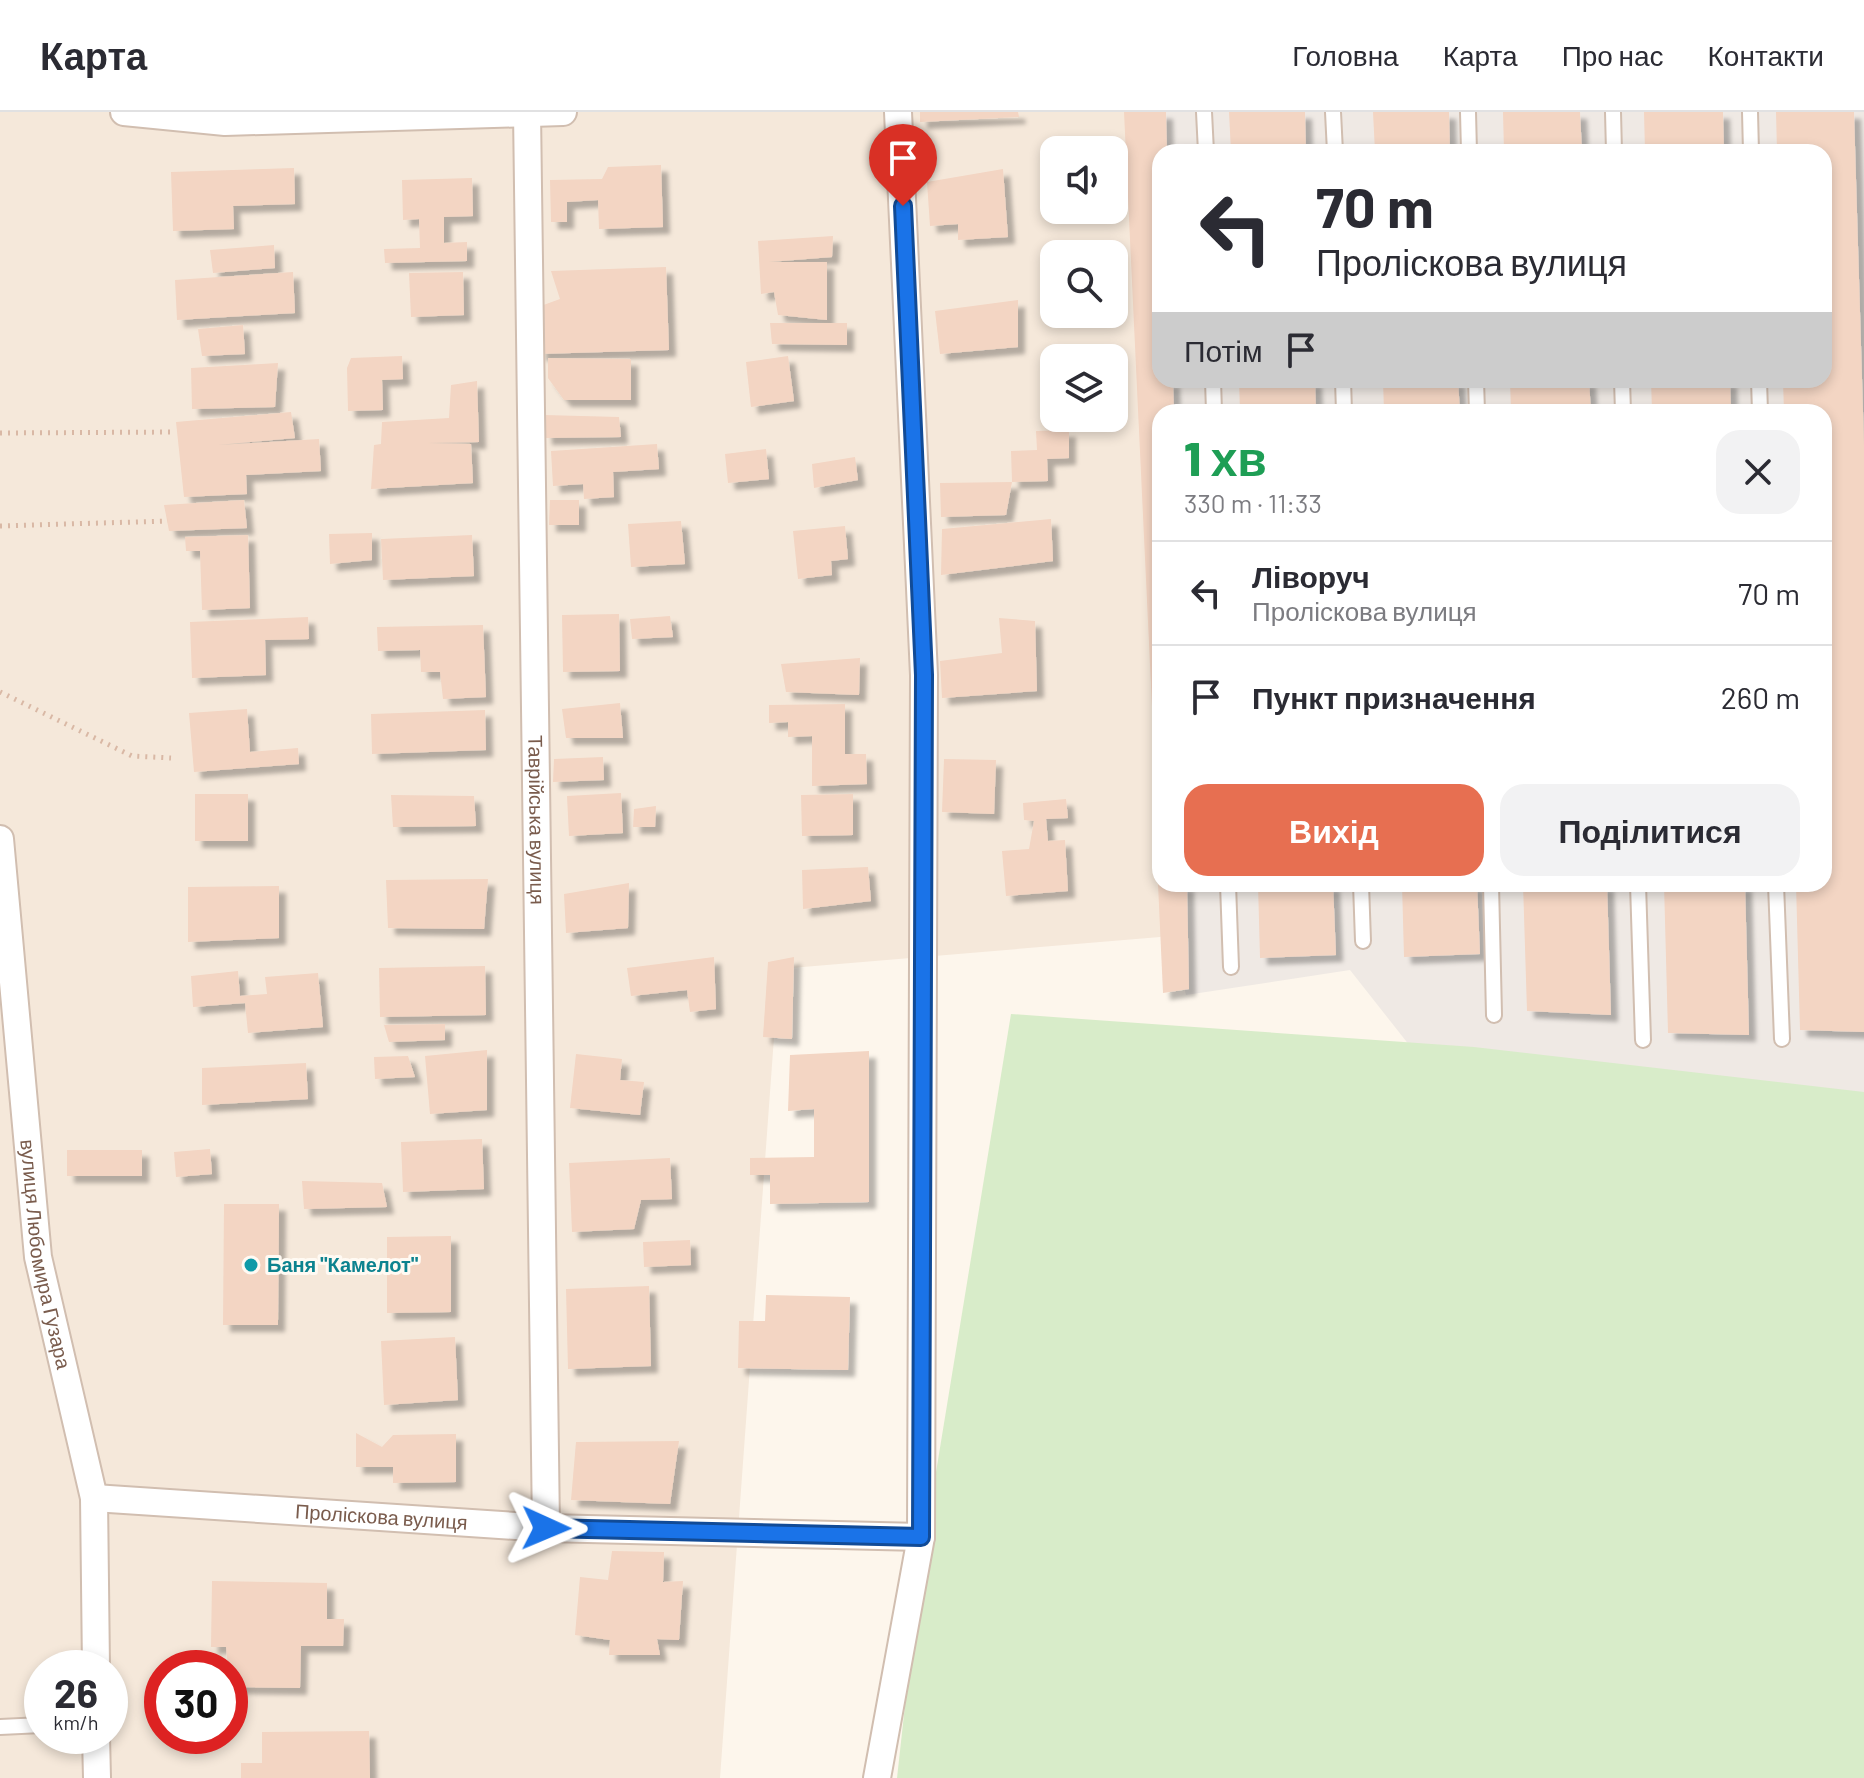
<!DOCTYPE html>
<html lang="uk">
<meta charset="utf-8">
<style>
:root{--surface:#fff;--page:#f2f2f3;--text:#2b2b33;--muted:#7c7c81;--line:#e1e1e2;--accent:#e76f51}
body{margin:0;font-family:Barlow,sans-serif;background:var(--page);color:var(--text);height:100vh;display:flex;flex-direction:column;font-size:30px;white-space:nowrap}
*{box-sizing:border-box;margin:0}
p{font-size:26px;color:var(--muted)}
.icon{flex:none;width:44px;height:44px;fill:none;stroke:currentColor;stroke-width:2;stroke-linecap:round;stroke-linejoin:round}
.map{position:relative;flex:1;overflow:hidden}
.drawer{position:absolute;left:1152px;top:292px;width:680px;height:488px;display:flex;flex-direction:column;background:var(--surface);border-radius:24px;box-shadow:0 4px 12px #0003}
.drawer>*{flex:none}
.top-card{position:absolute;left:1152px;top:32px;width:680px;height:244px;border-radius:24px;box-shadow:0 4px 12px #0003;background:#fff;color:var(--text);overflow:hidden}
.fabs{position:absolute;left:1040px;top:24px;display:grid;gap:16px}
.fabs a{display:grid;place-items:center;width:88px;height:88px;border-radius:16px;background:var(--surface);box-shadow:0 4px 12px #0003;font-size:40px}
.speed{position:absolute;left:24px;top:1538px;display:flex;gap:16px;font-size:40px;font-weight:700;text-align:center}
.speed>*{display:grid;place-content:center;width:104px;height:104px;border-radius:50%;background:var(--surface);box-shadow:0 4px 12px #0003;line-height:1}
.speed small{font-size:20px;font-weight:400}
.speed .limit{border:12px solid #d22;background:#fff;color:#111}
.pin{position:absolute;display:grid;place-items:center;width:68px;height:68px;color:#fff;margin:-82px -34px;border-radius:50% 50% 50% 0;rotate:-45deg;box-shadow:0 0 8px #0007}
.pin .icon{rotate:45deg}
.me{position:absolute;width:88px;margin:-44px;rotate:91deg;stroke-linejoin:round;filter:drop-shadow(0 0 6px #0008)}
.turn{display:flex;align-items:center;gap:28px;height:168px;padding:0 32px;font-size:36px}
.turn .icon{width:104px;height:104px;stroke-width:2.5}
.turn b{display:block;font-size:56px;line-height:68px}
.then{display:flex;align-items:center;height:76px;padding:0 32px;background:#0003;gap:16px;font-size:30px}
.round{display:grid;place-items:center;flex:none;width:84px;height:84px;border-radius:24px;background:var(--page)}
.head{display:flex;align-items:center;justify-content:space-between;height:136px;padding:0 32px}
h1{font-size:48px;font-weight:800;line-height:60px;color:#1e9e55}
.cta{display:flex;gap:16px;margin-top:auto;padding:16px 32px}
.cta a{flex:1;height:92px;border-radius:24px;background:var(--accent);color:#fff;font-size:32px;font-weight:800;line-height:92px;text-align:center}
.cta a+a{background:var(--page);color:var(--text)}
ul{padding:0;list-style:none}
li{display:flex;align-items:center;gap:24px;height:104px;padding:0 32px;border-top:2px solid var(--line)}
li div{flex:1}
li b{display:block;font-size:30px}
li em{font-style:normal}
header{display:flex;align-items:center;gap:48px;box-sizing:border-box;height:112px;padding:0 40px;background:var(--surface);border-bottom:2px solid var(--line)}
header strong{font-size:38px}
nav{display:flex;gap:44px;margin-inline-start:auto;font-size:28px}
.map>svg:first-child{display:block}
</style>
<header>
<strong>Карта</strong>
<nav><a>Головна</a><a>Карта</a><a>Про нас</a><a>Контакти</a></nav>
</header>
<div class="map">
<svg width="1864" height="1666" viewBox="0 0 1864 1666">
<defs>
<filter id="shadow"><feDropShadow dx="7" dy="7" stdDeviation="2" flood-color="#0004"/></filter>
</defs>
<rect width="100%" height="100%" fill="#fdf6ec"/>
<path fill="#f5e8da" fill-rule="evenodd" d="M0,0H1137L1160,541V772L1172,824L779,857L720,1666H0ZM1054,38H1114V98H1054ZM1054,142H1114V202H1054ZM1054,246H1114V306H1054ZM42,1556H110V1624H42ZM162,1556H230V1624H162Z"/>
<path fill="#efe9e4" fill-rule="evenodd" d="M1137,0H1864V997L1447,981L1350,858L1186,883L1172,824L1170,772H1824V300H1160ZM1160,40H1824V268H1160Z"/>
<polygon fill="#d8ecc9" points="1011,902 1474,935 1864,980 1864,1666 897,1666 920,1458"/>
<g fill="#f3d5c3" filter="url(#shadow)">
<polygon points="920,0 1018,0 1019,5 920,10"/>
<polygon points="1124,0 1166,0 1167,40 1160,40 1160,268 1173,268 1174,300 1160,300 1160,765"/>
<polygon points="1229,0 1305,0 1306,40 1231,40"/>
<polygon points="1373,0 1449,0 1450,40 1375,40"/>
<polygon points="1503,0 1580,0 1582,40 1504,40"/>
<polygon points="1644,0 1723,0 1724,40 1645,40"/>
<polygon points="1776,0 1854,0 1864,333 1864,920 1800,918 1796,772 1824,772 1824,300 1784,300 1783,268 1824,268 1824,40 1777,40"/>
<polygon points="661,53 663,115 599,117 598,88 567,90 567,110 551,110 550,68 602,67 608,55"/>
<polygon points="294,56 295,92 233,94 234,117 173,119 171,60"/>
<polygon points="1003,57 1008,125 958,128 958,112 930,114 927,70"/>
<polygon points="472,66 473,104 444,105 444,131 467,130 467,149 385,151 384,137 420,136 419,107 403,108 402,68"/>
<polygon points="833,124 832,145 769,150 827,150 827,208 778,203 774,180 761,182 758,129"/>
<polygon points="274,133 275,156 213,161 210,138"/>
<polygon points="666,155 669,238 539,242 538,195 560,187 551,159"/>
<polygon points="293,160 295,201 177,208 175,168"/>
<polygon points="463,160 464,203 411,205 409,161"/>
<polygon points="1018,188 1018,235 940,242 935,199"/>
<polygon points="770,211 847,211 847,233 772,232"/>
<polygon points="243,213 245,242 202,244 198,217"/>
<polygon points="402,244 403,267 382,268 383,298 348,299 347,256 351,246"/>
<polygon points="788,244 794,289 751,295 746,250"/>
<polygon points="548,246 631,247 631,288 564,288 548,266"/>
<polygon points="278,251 275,295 192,297 191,256"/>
<polygon points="1239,268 1315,268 1316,300 1240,300"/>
<polygon points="1383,268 1458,268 1460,300 1384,300"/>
<polygon points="1510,268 1589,268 1591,300 1511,300"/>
<polygon points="1651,268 1730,268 1731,300 1652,300"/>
<polygon points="477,269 479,330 428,331 471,332 473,371 371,377 374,333 381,332 382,310 449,306 451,273"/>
<polygon points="291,300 295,326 218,333 319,327 321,359 246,363 247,382 184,385 176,310"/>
<polygon points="544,303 619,305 621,325 545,326"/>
<polygon points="1069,318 1069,346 1047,347 1048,369 1012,370 1011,339 1037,338 1036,319"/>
<polygon points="657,332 659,357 613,360 614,385 584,387 583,372 553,374 551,339"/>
<polygon points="766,337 769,367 728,371 725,342"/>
<polygon points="855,345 858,368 814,376 812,352"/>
<polygon points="1012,370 1006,403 941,405 940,371"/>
<polygon points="244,388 247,416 169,419 164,393"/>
<polygon points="550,388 579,388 579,413 549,413"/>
<polygon points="1051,407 1053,449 941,463 942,417"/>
<polygon points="681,409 685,452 631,455 628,412"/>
<polygon points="845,414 848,447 831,449 832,463 798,467 793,419"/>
<polygon points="372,421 372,448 330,452 329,422"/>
<polygon points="248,423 250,496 202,498 200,439 186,439 185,425"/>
<polygon points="472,423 474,464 383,468 381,427"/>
<polygon points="619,502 620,559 563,560 562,503"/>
<polygon points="670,504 673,525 632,527 630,507"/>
<polygon points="308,505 309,527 265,528 266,563 192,566 190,510"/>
<polygon points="999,506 1035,509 1037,579 942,586 940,549 1002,541"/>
<polygon points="483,513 486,585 443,587 440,560 421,560 420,538 378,539 377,515"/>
<polygon points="860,546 859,583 786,580 781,552"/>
<polygon points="620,591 623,626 566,626 562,597"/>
<polygon points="845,592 845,642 866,642 867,672 812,674 812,624 788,625 788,610 769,611 769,593"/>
<polygon points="247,597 250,640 298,636 299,652 194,660 189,601"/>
<polygon points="485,598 486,638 372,642 371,602"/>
<polygon points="603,645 604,668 553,670 554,647"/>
<polygon points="944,647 996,648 994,702 942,700"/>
<polygon points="621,681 623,721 569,724 567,684"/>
<rect x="195" y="682" width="53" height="47"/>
<polygon points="853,682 853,723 802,724 801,683"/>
<polygon points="391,683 474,684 476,714 393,715"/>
<polygon points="1066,687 1068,706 1046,707 1048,729 1065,728 1068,779 1006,784 1002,739 1029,737 1034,709 1024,708 1023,691"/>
<polygon points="656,694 655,715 633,715 634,697"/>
<polygon points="868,755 871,789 803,797 802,758"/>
<polygon points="488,767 484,817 388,816 386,768"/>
<polygon points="629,771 628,816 566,821 564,782"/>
<polygon points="1158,772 1187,772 1189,877 1163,881"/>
<polygon points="1258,772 1333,772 1336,843 1260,846"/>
<polygon points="1402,772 1477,772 1480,842 1404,845"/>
<polygon points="1523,772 1607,772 1611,903 1527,899"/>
<polygon points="1664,772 1745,772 1749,923 1668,921"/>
<polygon points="279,774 279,826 188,830 188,775"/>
<polygon points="714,845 716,897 690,900 687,878 631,884 627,856"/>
<polygon points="794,845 792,927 763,925 768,850"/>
<polygon points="485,854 486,903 380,905 379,856"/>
<polygon points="238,859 240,884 267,882 265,865 318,861 323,915 248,921 245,891 193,895 191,864"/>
<polygon points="445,912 445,928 389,930 384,913"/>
<polygon points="487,938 487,998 430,1002 425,944"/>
<polygon points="869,939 869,1090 770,1092 770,1063 750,1063 750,1046 814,1045 814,997 788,999 790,943"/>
<polygon points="576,942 622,947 620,968 644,970 640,1003 570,996"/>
<polygon points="408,944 415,965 375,967 374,945"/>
<polygon points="306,951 308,987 202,993 202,956"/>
<polygon points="482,1027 484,1077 403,1080 401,1030"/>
<polygon points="210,1037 212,1062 176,1065 174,1040"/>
<rect x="67" y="1038" width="75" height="26"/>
<polygon points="670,1046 672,1087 641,1088 634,1117 572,1120 569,1051"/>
<polygon points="302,1069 382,1071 387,1095 304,1097"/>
<polygon points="224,1092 279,1092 278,1213 223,1213"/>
<polygon points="451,1124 451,1200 387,1201 387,1125"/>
<polygon points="690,1128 691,1153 644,1155 643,1130"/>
<polygon points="649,1174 651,1254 568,1257 566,1177"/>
<polygon points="766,1183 850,1185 848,1258 738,1256 739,1209 765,1209"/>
<polygon points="455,1225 458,1288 384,1293 381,1229"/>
<polygon points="356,1321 382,1335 393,1323 456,1322 456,1370 393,1371 393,1355 356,1355"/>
<polygon points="679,1329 670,1392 571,1388 576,1330"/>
<polygon points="612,1439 664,1440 663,1470 683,1469 679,1528 657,1527 660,1543 609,1543 610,1528 575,1523 580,1465 608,1468"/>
<polygon points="212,1469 327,1471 327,1507 344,1507 343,1534 301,1534 300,1576 230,1575 226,1535 211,1535"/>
<polygon points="369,1619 370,1666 241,1666 241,1651 262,1651 262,1620"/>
</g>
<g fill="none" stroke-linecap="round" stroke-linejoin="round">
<defs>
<g id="lane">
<polyline points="1204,0 1206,40"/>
<polyline points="1333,0 1335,40"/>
<polyline points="1468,0 1469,40"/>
<polyline points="1613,0 1614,40"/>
<polyline points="1750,0 1751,40"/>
<polyline points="1213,268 1214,300"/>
<polyline points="1343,268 1344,300"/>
<polyline points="1476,268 1477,300"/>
<polyline points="1622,268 1623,300"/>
<polyline points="1759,268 1760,300"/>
<polyline points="1228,772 1231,855"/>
<polyline points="1361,772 1363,829"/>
<polyline points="1491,772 1494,903"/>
<polyline points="1638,772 1643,928"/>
<polyline points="1776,772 1782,927"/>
<polyline points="0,1615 42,1613"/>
</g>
<g id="street">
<polyline points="124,0 225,10 563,0"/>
<path id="s1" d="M527,0L546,1416"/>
<path id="s2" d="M0,727L38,1145L94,1386L96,1556"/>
<path id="s3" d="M94,1386L546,1416L921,1425"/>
<polyline points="96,1624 97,1666"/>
<polyline points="877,1666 921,1425 924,563 898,0"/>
</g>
</defs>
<use href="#lane" stroke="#d1beb0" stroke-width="18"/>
<use href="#street" stroke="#d1beb0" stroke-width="30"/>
<g stroke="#d9b8a5" stroke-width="5" stroke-dasharray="2 6" stroke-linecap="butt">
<polyline points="0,321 176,320"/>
<polyline points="0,414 168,409"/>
<polyline points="0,580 132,644 171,646"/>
</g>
<use href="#lane" stroke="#fff" stroke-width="14"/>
<use href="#street" stroke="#fff" stroke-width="26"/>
</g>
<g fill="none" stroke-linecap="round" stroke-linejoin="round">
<defs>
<polyline id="route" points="546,1416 921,1425 924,563 903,94"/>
</defs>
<use href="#route" stroke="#114b97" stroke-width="20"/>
<use href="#route" stroke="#1a73e8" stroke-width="14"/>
</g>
<circle fill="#0f9aa8" stroke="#fffaf3" stroke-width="3" cx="251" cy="1153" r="8"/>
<g text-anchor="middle" stroke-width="6" stroke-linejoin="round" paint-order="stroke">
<g font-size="20" fill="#7a5c4d" stroke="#fffaf3">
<text dy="7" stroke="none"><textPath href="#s1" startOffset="708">Таврійська вулиця</textPath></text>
<text dy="7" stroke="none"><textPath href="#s2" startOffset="418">вулиця Любомира Гузара</textPath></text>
<text dy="7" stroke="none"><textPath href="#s3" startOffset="288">Проліскова вулиця</textPath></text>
</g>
<g font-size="20" font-weight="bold" fill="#0d838f" stroke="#fffaf3" text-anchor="start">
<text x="267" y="1160">Баня "Камелот"</text>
</g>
</g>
</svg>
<div class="fabs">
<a><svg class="icon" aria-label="sound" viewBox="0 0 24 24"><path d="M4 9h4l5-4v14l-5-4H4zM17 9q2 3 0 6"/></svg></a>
<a><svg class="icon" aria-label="search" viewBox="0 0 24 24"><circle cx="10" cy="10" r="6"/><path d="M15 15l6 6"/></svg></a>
<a><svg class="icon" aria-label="layers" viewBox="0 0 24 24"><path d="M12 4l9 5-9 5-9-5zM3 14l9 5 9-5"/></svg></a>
</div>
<div class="speed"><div>26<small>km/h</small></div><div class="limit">30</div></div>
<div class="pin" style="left:903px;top:94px;background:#d93025"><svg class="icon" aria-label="arrive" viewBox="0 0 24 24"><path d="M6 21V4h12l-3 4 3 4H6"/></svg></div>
<svg class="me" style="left:546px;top:1416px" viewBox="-20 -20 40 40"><path d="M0-17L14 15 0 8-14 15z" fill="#1a73e8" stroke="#fff" stroke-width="4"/></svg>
<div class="top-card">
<div class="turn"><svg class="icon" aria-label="left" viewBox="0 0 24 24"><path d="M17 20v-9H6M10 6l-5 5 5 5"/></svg><div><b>70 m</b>Проліскова вулиця</div></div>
<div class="then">Потім<svg class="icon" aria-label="arrive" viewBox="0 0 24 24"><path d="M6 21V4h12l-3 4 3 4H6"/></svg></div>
</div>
<section class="drawer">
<div class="head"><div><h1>1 хв</h1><p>330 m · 11:33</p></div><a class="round"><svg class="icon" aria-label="close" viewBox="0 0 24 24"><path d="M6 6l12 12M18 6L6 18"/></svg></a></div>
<ul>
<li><svg class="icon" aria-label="left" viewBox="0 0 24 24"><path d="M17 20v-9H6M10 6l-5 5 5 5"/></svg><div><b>Ліворуч</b><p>Проліскова вулиця</p></div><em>70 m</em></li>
<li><svg class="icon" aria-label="arrive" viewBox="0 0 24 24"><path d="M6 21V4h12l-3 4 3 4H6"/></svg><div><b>Пункт призначення</b></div><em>260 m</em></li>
</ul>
<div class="cta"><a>Вихід</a><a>Поділитися</a></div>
</section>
</div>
